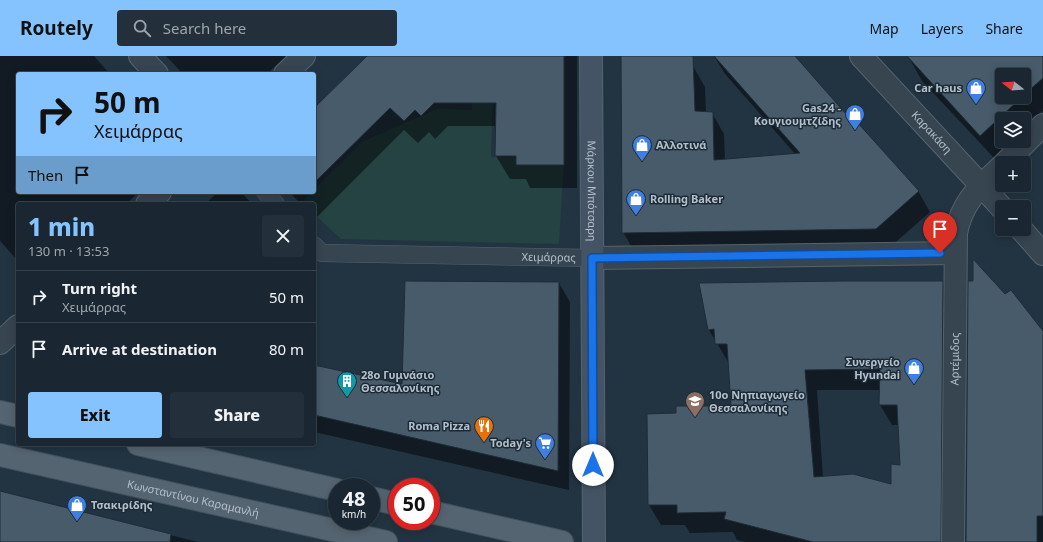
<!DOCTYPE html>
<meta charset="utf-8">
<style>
:root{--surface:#1a2732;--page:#232f3a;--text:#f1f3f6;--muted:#9fa5ac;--line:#38444d;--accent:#85c3ff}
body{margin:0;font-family:"Noto Sans",sans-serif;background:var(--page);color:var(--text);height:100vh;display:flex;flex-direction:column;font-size:15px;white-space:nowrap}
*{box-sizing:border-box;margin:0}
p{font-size:13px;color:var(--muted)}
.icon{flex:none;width:22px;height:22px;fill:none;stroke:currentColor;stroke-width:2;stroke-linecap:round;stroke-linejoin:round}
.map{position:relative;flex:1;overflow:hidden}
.side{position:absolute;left:16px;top:146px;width:300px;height:244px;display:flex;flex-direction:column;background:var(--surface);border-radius:4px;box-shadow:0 2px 10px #0003,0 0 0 1px var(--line)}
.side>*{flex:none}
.guide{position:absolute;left:16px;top:16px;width:300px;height:122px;border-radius:4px;box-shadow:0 2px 10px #0003,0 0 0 1px var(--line);background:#85c3ff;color:#111;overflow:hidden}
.needle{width:26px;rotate:287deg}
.controls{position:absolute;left:995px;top:12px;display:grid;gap:8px}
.controls a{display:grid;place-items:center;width:36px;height:36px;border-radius:4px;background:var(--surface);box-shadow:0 2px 10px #0003,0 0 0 1px var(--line);font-size:20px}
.speed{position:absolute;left:328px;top:422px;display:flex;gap:8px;font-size:20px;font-weight:700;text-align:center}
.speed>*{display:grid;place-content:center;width:52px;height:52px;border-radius:50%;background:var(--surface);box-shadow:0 2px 10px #0003,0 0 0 1px var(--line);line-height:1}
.speed small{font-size:10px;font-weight:400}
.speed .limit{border:6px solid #d22;background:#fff;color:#111}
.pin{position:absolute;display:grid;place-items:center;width:34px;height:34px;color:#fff;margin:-41px -17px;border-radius:50% 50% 50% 0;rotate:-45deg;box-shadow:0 0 4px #0007}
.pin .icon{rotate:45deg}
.me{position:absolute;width:44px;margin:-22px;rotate:0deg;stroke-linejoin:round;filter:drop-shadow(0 0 3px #0008)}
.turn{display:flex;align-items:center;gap:14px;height:84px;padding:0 12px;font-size:18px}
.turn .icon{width:52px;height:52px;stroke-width:2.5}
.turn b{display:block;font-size:28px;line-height:34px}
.then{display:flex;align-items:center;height:38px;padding:0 12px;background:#0003;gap:8px;font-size:15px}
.round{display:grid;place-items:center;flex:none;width:42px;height:42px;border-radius:4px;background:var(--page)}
.summary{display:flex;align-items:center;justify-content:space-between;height:68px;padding:0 12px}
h1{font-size:24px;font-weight:800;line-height:30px;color:var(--accent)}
.cta{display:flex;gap:8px;margin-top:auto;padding:8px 12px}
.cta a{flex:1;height:46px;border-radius:4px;background:var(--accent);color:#111;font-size:16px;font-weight:800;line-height:46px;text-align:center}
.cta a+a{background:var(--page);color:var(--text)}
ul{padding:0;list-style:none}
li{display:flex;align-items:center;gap:12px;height:52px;padding:0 12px;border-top:1px solid var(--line)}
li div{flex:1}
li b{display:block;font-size:15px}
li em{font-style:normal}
header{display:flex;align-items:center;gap:24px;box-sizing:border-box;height:56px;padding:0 20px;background:var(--accent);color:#111}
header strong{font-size:19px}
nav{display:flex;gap:22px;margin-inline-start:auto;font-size:14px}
.search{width:280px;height:36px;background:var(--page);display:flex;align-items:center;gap:10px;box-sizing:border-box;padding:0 14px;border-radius:4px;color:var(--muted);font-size:15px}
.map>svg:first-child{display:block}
</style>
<header>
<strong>Routely</strong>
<div class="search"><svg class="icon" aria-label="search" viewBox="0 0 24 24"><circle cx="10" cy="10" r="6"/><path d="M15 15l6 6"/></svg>Search here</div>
<nav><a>Map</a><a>Layers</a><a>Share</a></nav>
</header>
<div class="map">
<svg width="1043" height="486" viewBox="0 0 1043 486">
<rect width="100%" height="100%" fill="#223442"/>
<polygon fill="#254342" points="473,29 493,30 491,101 564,103 559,188 341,183 314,158 314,148 302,146 362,86 437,53 472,54"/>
<g fill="#0007" fill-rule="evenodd">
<polygon points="0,0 94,0 110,18 18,18 18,136 139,136 126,148 18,148 18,205 0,185"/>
<polygon points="166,0 286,0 267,18 183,18"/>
<polygon points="369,0 577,0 577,132 530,132 526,123 510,123 496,100 497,70 448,70 435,83 429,76 418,87 404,74 316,162 314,148 301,148 289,136 314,136 314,54"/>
<polygon points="621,0 672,0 693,10 705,31 706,57 712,57 724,78 725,104 796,99 725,18 714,0 793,0 846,60 918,135 930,156 888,193 635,197 623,176"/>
<path d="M908,0H1043V55L1038,59L1039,63L1024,76V63H1002V85H1015L995,103L922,25ZM1002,19H1024V41H1002Z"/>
<polygon points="218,136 241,136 252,148 205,148"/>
<path d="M942,226L954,247L952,486H745L737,484L733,476L690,477L685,469H661L649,449L677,358L732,351L730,309L709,274ZM817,334H880V349L892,369H899L901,410L892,429L823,421Z"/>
<polygon points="559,227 570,246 569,434 314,376 314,310 403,329"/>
<polygon points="1005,239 1043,276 1043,486 967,486"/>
<polygon points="0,436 198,486 0,486"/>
</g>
<g fill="#485b6b" stroke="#1e2c38" fill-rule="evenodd">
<polygon points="367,0 564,0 564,109 516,109 516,100 495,100 496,47 434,47 421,60 415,54 404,65 390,52 314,127 314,52"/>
<polygon points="621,0 693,0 695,55 713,56 714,104 800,97 714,0 795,0 846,58 848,56 919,135 876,173 622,177"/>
<polygon points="907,0 1043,0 1043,22 1024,39 1024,19 1002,19 1002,41 1022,41 980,80"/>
<polygon points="973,203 1005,238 1011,234 1043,275 1043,460 1037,460 1037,486 966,486 968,225 973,225"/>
<polygon points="405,225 559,226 558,415 314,359 314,309 402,328"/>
<path d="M842,225H943L941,486H813L724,463L726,456L677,457V449H648L647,358L676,357V350H731L727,288H715L714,273L708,274L699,227ZM880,313L879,349H897L900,409L891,408V428L853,418L814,421L805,314Z"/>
<polygon points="0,435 171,478 170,486 0,486"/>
</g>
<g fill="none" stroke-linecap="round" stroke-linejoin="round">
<defs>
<g id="pedestrian">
<polyline points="265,136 276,148"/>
<path id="s1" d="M314,189L322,197L592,202"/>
</g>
<g id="minor">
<polyline points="140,0 157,18"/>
<path id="s2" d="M861,0L1002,152"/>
<polyline points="1005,107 1043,69"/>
<polyline points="1021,173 1043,198"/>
<polyline points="592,202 955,197"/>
<path id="s3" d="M953,486L956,177C962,145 980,131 1002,110"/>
</g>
<g id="tertiary">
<polyline points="285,18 304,0"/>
<polyline points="147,148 160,136"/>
<polyline points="0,287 18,270"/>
</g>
<g id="secondary">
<path id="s4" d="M591,0L594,486"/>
</g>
<g id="primary">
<polyline points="0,356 18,360"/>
<polyline points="138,388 337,434"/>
<path id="s5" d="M0,399L386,486"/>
<polyline points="371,442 397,448"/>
<polyline points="431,456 562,486"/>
</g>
</defs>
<use href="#pedestrian" stroke="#55636f" stroke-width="18"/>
<use href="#minor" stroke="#55636f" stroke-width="24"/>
<use href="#tertiary" stroke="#55636f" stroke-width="24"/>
<use href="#secondary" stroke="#55636f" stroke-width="24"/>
<use href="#primary" stroke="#43515d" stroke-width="24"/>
<use href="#pedestrian" stroke="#374551" stroke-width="17"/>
<use href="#minor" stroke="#374551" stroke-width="22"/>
<use href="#tertiary" stroke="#374551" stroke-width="22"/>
<use href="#secondary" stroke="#445465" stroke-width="22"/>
<use href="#primary" stroke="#556471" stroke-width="22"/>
</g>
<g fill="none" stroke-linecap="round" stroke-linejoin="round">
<defs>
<polyline id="route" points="593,409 592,202 940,197"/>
</defs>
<use href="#route" stroke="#114b97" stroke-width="10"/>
<use href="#route" stroke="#1a73e8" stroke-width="7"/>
</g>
<defs>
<symbol id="shop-pin" viewBox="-11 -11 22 30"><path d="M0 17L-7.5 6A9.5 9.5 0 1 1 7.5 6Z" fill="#3f7fe0" stroke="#1c2a36"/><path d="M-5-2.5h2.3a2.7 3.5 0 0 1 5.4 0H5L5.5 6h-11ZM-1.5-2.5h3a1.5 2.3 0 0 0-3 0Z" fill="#fff"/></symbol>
<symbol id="building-pin" viewBox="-11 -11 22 30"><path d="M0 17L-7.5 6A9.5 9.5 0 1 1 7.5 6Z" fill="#0f9aa8" stroke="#1c2a36"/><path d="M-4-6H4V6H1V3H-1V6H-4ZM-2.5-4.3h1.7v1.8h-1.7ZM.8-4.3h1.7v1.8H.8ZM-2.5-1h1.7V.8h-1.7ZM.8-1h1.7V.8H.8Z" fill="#fff"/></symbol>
<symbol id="school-pin" viewBox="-11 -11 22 30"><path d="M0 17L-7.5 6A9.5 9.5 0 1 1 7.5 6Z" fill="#8d6e63" stroke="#1c2a36"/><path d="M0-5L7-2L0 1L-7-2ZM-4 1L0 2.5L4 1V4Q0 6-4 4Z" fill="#fff"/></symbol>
<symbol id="restaurant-pin" viewBox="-11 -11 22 30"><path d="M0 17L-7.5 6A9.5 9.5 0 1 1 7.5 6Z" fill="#e8710a" stroke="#1c2a36"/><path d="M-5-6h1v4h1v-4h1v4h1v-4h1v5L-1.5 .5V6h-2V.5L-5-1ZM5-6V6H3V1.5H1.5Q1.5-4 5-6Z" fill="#fff"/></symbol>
<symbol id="supermarket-pin" viewBox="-11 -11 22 30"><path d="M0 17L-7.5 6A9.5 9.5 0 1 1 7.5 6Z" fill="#3f7fe0" stroke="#1c2a36"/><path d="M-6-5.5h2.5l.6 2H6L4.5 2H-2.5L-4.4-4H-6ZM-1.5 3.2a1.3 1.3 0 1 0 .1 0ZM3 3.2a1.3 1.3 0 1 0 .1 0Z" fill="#fff"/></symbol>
</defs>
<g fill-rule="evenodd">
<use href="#shop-pin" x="965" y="21" width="22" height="30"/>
<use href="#shop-pin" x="844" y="47" width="22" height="30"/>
<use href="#shop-pin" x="631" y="78" width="22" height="30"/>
<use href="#shop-pin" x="625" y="132" width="22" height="30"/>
<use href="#shop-pin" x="903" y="301" width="22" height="30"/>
<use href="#building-pin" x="336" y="314" width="22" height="30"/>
<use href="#school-pin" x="684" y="334" width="22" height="30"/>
<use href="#restaurant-pin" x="473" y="359" width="22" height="30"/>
<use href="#supermarket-pin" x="534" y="376" width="22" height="30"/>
<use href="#shop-pin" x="66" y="438" width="22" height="30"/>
</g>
<g text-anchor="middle" stroke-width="3" stroke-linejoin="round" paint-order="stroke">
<g font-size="11" font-weight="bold" fill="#b3c0cc" stroke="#1c2a36" text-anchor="end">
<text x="962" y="36">Car haus</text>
<text x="841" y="56">Gas24 -<tspan x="841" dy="13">Κουγιουμτζίδης</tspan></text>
<text x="656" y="93" text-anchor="start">Αλλοτινά</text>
<text x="650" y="147" text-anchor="start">Rolling Baker</text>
<text x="900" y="310">Συνεργείο<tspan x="900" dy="13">Hyundai</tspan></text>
<text x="361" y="323" text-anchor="start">28ο Γυμνάσιο<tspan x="361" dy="13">Θεσσαλονίκης</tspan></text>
<text x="709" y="343" text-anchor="start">10ο Νηπιαγωγείο<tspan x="709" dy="13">Θεσσαλονίκης</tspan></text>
<text x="470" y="374">Roma Pizza</text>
<text x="531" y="391">Today's</text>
<text x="91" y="453" text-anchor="start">Τσακιρίδης</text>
</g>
<g font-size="11" fill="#b3c0cc" stroke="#1c2a36">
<text dy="4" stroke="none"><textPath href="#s2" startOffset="104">Καρακάση</textPath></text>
<text dy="4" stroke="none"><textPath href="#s4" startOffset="135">Μάρκου Μπότσαρη</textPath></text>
<text dy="4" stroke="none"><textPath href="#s1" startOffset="238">Χειμάρρας</textPath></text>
<text dy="4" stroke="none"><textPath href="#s3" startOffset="183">Αρτέμιδος</textPath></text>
<text dy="4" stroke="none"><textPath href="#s5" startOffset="198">Κωνσταντίνου Καραμανλή</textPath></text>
</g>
</g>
</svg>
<div class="controls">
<a><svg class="needle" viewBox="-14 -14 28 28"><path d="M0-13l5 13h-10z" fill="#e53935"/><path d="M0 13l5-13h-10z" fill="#9fa5ac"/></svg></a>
<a><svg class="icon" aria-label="layers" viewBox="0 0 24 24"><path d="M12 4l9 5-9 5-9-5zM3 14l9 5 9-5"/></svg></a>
<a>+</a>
<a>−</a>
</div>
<div class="speed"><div>48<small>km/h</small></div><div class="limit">50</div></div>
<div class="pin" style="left:940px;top:197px;background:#d93025"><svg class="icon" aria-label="arrive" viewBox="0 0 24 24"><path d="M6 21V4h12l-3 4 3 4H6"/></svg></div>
<svg class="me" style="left:593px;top:409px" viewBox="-20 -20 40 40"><circle r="19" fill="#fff"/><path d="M0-13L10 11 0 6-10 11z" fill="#1a73e8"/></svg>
<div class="guide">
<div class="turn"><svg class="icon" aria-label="right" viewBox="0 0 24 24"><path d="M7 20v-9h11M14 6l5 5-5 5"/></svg><div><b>50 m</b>Χειμάρρας</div></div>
<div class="then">Then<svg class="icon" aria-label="arrive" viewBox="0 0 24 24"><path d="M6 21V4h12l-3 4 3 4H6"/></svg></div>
</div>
<section class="side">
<div class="summary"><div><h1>1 min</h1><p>130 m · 13:53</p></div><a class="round"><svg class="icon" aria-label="close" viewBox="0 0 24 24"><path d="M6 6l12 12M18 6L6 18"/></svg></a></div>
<ul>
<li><svg class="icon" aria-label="right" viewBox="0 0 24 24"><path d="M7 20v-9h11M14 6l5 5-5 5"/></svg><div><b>Turn right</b><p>Χειμάρρας</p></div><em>50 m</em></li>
<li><svg class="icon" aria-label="arrive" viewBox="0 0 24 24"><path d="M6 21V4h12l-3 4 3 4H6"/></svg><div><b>Arrive at destination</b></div><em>80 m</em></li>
</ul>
<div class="cta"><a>Exit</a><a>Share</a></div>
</section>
</div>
